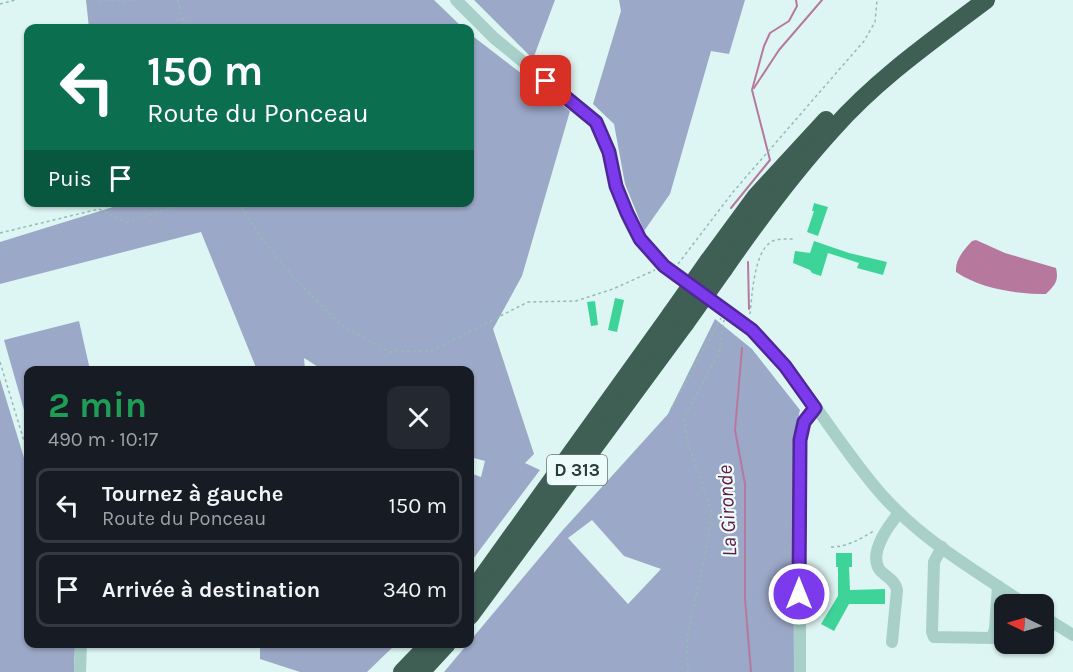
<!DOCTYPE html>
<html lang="fr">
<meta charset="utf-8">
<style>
:root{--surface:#171b24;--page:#242831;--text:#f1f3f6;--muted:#9ea1a6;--line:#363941}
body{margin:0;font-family:Karla,sans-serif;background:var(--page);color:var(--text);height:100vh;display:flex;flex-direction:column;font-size:22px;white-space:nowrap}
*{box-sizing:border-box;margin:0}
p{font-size:20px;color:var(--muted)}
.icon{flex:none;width:33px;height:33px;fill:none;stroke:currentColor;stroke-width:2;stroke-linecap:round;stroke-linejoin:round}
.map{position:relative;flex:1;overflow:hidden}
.details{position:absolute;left:24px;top:366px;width:450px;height:282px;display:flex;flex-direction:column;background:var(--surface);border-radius:12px;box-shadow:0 2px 4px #0004}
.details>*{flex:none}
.guide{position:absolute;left:24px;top:24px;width:450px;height:183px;border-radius:12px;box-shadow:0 2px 4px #0004;background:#0b6e4f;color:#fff;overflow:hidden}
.needle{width:39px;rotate:275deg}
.controls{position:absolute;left:994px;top:594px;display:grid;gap:12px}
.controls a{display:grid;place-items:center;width:60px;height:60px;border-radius:12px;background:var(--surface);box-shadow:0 2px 4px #0004;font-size:30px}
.pin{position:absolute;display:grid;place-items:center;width:51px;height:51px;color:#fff;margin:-26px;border-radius:12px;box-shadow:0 3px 9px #0006}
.me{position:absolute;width:66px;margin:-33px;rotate:0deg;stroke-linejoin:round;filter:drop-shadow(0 0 4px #0008)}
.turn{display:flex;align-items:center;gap:21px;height:126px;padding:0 24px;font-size:27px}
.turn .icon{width:78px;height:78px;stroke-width:2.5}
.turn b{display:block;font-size:42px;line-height:51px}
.then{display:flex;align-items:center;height:57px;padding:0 24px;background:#0003;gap:12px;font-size:22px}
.round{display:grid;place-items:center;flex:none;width:63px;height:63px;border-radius:12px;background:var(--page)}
.summary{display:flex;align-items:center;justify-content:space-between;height:102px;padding:0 24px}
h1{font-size:36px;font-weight:700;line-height:45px;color:#1e9e55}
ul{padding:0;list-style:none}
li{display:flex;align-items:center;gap:18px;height:75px;margin:0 12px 9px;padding:0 12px;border:3px solid var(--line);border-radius:12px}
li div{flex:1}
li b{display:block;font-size:22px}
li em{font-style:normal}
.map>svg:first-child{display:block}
</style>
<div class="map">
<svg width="1073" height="672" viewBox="0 0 1073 672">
<rect width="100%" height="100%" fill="#def6f3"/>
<g fill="#9ca8c7" fill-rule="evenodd">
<polygon points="86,0 434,0 463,28 89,28"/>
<polygon points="474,0 555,0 533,59"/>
<polygon points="619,0 745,0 729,54 711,51 670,194 644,231 625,184 614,124 593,104 621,11"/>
<polygon points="470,34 570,111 522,276 493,329 534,454 525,463 540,470 470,563 470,473 481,477 485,461 470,457 470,370 323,370 304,358 305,370 257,370 201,232 0,284 0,242 113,207 113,203 470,202"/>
<path d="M715,319L752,349L800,410L793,440L794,672H444L562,531L668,414ZM592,520L624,556L661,569L628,604L568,538Z"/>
<polygon points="79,321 90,370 28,370 28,424 4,340"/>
<polygon points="0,379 28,471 28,644 75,644 74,672 0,672"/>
<polygon points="260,644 396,644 367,672 300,672 260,659"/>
</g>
<path fill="#b6799d" d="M976,240L1005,253L1056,268C1059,281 1055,285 1046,294C1017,294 981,289 956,272C955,259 964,250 972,241Z"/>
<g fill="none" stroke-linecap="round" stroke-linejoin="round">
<g stroke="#b6799d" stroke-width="2">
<polyline points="754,88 779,50 822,0"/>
<polyline points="731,208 770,160 752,90 764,46 770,33 789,21 797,6 796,0"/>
<polyline points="748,262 749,309"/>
<polyline points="742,348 735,430 745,484 745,599 751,672"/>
</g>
</g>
<g fill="#3ed499">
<polygon points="814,203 828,207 818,236 807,232 814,211 812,211"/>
<polygon points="814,241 849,253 887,262 883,275 857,268 859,263 828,253 821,276 812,273 810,270 793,263 795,251 810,253"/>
<polygon points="615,298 624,300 617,332 608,330"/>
<polygon points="595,301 598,325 591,326 587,302"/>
<polygon points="836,553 852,553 852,567 849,567 850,590 885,589 885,604 849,604 834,631 821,624 838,596 838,567 836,567"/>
</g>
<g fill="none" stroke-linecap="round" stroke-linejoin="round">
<g stroke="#92bcb3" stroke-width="1.5" stroke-dasharray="3 3" stroke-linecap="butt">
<polyline points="99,0 137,0"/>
<polyline points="178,0 185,28"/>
<polyline points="0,4 15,0"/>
<polyline points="238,202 263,240 296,280 341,325 389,352 431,351 528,302 576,301 613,289 655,270"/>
<polyline points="0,233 99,209 126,222 192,202"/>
<polyline points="678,264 733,192 864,41 875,22 877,0"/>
<path d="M750,314C752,296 754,252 771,242C777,238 788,239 795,239"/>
<polyline points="0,362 28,454"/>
<polyline points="671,409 721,318"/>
<path d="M831,547C847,547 860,539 874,531"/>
<polyline points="688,672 687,639 705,555 712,513 687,440 684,417 719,353 724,320"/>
</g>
<g stroke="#a8d0c9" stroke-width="12">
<path d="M456,0L494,38L596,121C616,159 614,205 640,240C670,279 718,297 753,331C803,379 836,443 882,495C922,540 976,571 1025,604"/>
<polyline points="942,547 934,562 932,632 934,637 992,638 995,629 998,586"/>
<polyline points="1044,617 1073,635"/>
<path d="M892,642L897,590C895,579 885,577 879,569C869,552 889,525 899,513"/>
<polyline points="80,672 81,644"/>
<polyline points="800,672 800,440 804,422 815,408"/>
</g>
<g stroke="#3f5e54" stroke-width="18">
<polyline points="709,260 756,196 826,120"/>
<path d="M724,269C758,220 793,173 833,129C877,79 933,40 986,0"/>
<polyline points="470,594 671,314"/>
<polyline points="470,616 685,324"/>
<polyline points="402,672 429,644"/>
<polyline points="421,672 447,644"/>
</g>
<g stroke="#3f5e54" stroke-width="18">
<polyline points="671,314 709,260"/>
<polyline points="685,324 724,269"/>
</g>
</g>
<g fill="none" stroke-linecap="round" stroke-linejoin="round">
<defs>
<polyline id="route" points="546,81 596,122 609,152 616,186 627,213 640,239 664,266 752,330 785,366 815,408 804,422 800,440 799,594"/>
</defs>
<use href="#route" stroke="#51269a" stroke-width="15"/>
<use href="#route" stroke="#7c3aed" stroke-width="10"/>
</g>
<g text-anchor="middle" stroke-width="4.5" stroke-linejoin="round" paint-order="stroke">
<rect fill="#ecfcfb" stroke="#647671" stroke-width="1.5" x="547" y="455" width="60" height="30" rx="4.5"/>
<g font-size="18" font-weight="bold" fill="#293c36">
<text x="577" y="476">D 313</text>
</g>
<g font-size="21" font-style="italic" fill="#631943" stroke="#ecfcfb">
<text transform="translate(727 511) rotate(-93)" y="7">La Gironde</text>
</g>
</g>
</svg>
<div class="controls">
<a><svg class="needle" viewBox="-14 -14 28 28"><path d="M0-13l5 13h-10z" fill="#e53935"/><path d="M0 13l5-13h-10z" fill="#9ea1a6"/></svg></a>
</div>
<div class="pin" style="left:546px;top:81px;background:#d93025"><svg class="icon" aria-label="arrive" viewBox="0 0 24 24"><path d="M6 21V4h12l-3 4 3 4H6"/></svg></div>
<svg class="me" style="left:799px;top:594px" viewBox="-20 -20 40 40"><circle r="17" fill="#7c3aed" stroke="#fff" stroke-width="3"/><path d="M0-11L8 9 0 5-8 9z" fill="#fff"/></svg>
<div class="guide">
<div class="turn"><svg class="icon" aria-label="left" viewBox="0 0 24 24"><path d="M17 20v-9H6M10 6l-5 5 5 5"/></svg><div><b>150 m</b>Route du Ponceau</div></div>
<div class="then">Puis<svg class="icon" aria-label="arrive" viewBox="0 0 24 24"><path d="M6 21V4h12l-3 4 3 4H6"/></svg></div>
</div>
<section class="details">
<div class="summary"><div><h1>2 min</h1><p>490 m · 10:17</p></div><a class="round"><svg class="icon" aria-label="close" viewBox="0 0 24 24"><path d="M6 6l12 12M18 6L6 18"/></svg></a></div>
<ul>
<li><svg class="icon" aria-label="left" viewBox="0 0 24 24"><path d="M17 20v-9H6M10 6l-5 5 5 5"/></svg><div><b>Tournez à gauche</b><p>Route du Ponceau</p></div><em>150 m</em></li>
<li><svg class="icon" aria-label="arrive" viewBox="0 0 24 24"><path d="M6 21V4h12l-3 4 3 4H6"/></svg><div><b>Arrivée à destination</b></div><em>340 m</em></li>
</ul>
</section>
</div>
